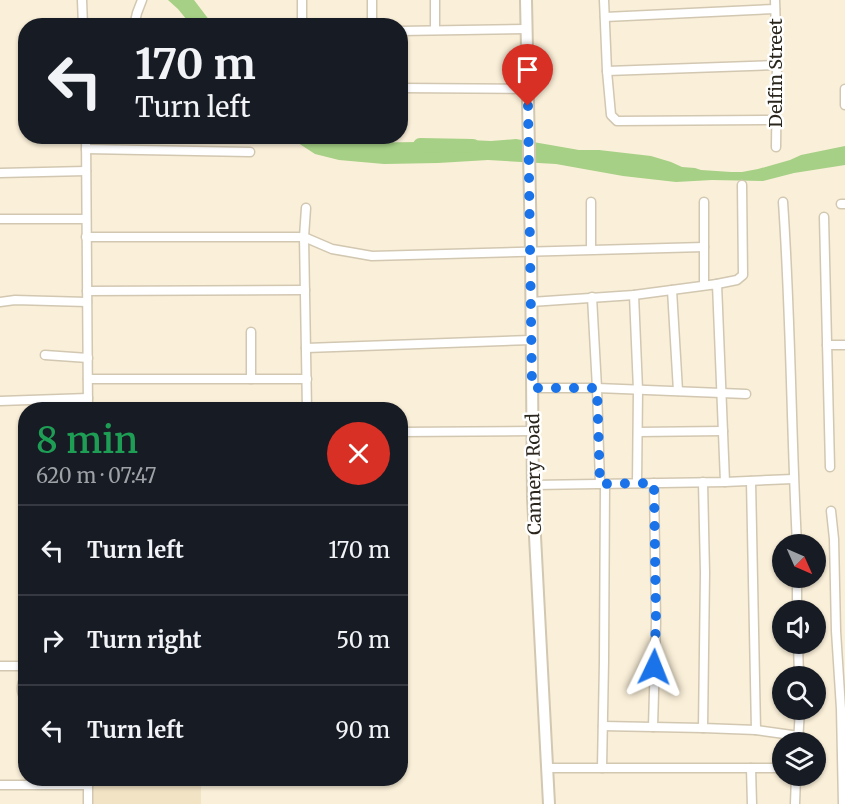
<!DOCTYPE html>
<meta charset="utf-8">
<style>
:root{--surface:#171b24;--page:#242831;--text:#f1f3f6;--muted:#9ea1a6;--line:#363941}
body{margin:0;font-family:Merriweather,serif;background:var(--page);color:var(--text);height:100vh;display:flex;flex-direction:column;font-size:22px;white-space:nowrap}
*{box-sizing:border-box;margin:0}
p{font-size:20px;color:var(--muted)}
.icon{flex:none;width:33px;height:33px;fill:none;stroke:currentColor;stroke-width:2;stroke-linecap:round;stroke-linejoin:round}
.map{position:relative;flex:1;overflow:hidden}
.side{position:absolute;left:18px;top:402px;width:390px;height:384px;display:flex;flex-direction:column;background:var(--surface);border-radius:24px;box-shadow:0 2px 4px #0004}
.side>*{flex:none}
.guide{position:absolute;left:18px;top:18px;width:390px;height:126px;border-radius:24px;box-shadow:0 2px 4px #0004;background:#171b24;color:var(--text);overflow:hidden}
.needle{width:39px;rotate:135deg}
.buttons{position:absolute;left:772px;top:534px;display:grid;gap:12px}
.buttons a{display:grid;place-items:center;width:54px;height:54px;border-radius:50%;background:var(--surface);box-shadow:0 2px 4px #0004;font-size:30px}
.pin{position:absolute;display:grid;place-items:center;width:51px;height:51px;color:#fff;margin:-62px -26px;border-radius:50% 50% 50% 0;rotate:-45deg;box-shadow:0 0 6px #0007}
.pin .icon{rotate:45deg}
.me{position:absolute;width:66px;margin:-33px;rotate:2deg;stroke-linejoin:round;filter:drop-shadow(0 0 4px #0008)}
.turn{display:flex;align-items:center;gap:21px;height:126px;padding:0 18px;font-size:27px}
.turn .icon{width:78px;height:78px;stroke-width:2.5}
.turn b{display:block;font-size:42px;line-height:51px}
.round{display:grid;place-items:center;flex:none;width:63px;height:63px;border-radius:32px;background:var(--page)}
.summary{display:flex;align-items:center;justify-content:space-between;height:102px;padding:0 18px}
h1{font-size:36px;font-weight:600;line-height:45px;color:#1e9e55}
ul{padding:0;list-style:none}
li{display:flex;align-items:center;gap:18px;height:90px;padding:0 18px;border-top:2px solid var(--line)}
li div{flex:1}
li b{display:block;font-size:22px}
li em{font-style:normal}
.map>svg:first-child{display:block}
</style>
<div class="map">
<svg width="845" height="804" viewBox="0 0 845 804">
<rect width="100%" height="100%" fill="#faefd8"/>
<rect fill="#f2e3c5" x="91" y="779" width="110" height="25"/>
<g fill="#a5d085">
<polygon points="168,0 194,0 213,25 191,25 178,9"/>
<polygon points="289,137 318,137 344,143 420,142 437,145 455,145 469,140 491,141 516,139 579,150 599,150 651,156 671,162 682,167 695,168 701,170 731,172 742,172 758,169 790,160 801,155 845,146 845,165 794,173 763,181 712,180 676,182 623,176 556,164 488,160 438,163 384,164 339,160 315,154"/>
</g>
<g fill="none" stroke-linecap="round" stroke-linejoin="round">
<polyline stroke="#a5d085" stroke-width="14" points="420,145 473,146"/>
<defs>
<g id="minor">
<polyline points="82,0 83,26"/>
<polyline points="302,0 302,26"/>
<polyline points="435,0 435,30"/>
<polyline points="604,0 607,71 611,115 617,121 776,120"/>
<polyline points="775,0 777,65 776,147"/>
<polyline points="605,17 775,9"/>
<polyline points="134,26 137,13 142,0"/>
<polyline points="372,26 372,0"/>
<polyline points="400,31 526,29"/>
<polyline points="607,71 777,65"/>
<polyline points="400,88 527,89"/>
<polyline points="845,89 845,105"/>
<polyline points="86,136 88,410"/>
<polyline points="86,149 250,152"/>
<polyline points="0,173 86,171"/>
<path d="M783,202C791,316 791,430 797,544"/>
<polyline points="841,204 845,204"/>
<polyline points="306,208 304,237 307,410"/>
<polyline points="824,217 830,467"/>
<polyline points="0,219 86,219"/>
<polyline points="86,237 304,237 332,249 372,256 704,247"/>
<polyline points="591,249 591,202"/>
<polyline points="717,284 737,280 743,275 742,185"/>
<polyline points="704,285 704,202"/>
<polyline points="672,290 678,391"/>
<polyline points="87,291 305,290"/>
<polyline points="634,295 638,390 637,483"/>
<polyline points="592,297 597,388 600,484"/>
<polyline points="0,302 15,300 87,302"/>
<polyline points="531,302 634,295 717,284 725,482"/>
<polyline points="827,345 845,345"/>
<polyline points="306,348 531,340"/>
<polyline points="45,355 88,358"/>
<polyline points="88,379 307,379"/>
<polyline points="251,379 251,332"/>
<polyline points="532,388 597,388 746,394"/>
<polyline points="0,401 88,398"/>
<polyline points="400,432 532,431"/>
<polyline points="638,432 723,431"/>
<polyline points="751,481 756,730"/>
<polyline points="703,482 705,573 703,728 756,730 799,736"/>
<polyline points="533,485 725,482 793,479"/>
<polyline points="831,511 834,539 836,631 841,709 843,804"/>
<polyline points="797,578 797,610"/>
<polyline points="798,644 799,676"/>
<polyline points="0,666 26,666"/>
<path d="M26,676C21,684 20,693 26,699"/>
<polyline points="603,726 703,728"/>
<polyline points="653,727 656,622 654,483"/>
<polyline points="798,742 800,710"/>
<polyline points="547,768 777,768"/>
<polyline points="602,768 604,661 605,484"/>
<polyline points="751,768 752,804"/>
<polyline points="88,778 88,804"/>
<polyline points="0,785 88,785"/>
<polyline points="795,804 796,776"/>
</g>
<polyline id="major" points="526,0 531,251 533,498 549,804"/>
</defs>
<use href="#minor" stroke="#d2c7b1" stroke-width="11"/>
<use href="#major" stroke="#d2c7b1" stroke-width="14"/>
<use href="#minor" stroke="#fff" stroke-width="8"/>
<use href="#major" stroke="#fff" stroke-width="10"/>
</g>
<g fill="none" stroke-linecap="round" stroke-linejoin="round">
<polyline stroke="#1a73e8" stroke-width="10" stroke-dasharray="0 18" points="528,106 532,388 597,388 600,484 654,483 656,622 654,667"/>
</g>
<g text-anchor="middle" stroke-width="5" stroke-linejoin="round" paint-order="stroke">
<g font-size="18" fill="#2a261d" stroke="#fff">
<text transform="translate(776 73) rotate(-90)" y="6">Delfin Street</text>
<text transform="translate(534 474) rotate(-91)" y="6">Cannery Road</text>
</g>
</g>
</svg>
<div class="buttons">
<a><svg class="needle" viewBox="-14 -14 28 28"><path d="M0-13l5 13h-10z" fill="#e53935"/><path d="M0 13l5-13h-10z" fill="#9ea1a6"/></svg></a>
<a><svg class="icon" aria-label="sound" viewBox="0 0 24 24"><path d="M4 9h4l5-4v14l-5-4H4zM17 9q2 3 0 6"/></svg></a>
<a><svg class="icon" aria-label="search" viewBox="0 0 24 24"><circle cx="10" cy="10" r="6"/><path d="M15 15l6 6"/></svg></a>
<a><svg class="icon" aria-label="layers" viewBox="0 0 24 24"><path d="M12 4l9 5-9 5-9-5zM3 14l9 5 9-5"/></svg></a>
</div>
<div class="pin" style="left:528px;top:106px;background:#d93025"><svg class="icon" aria-label="arrive" viewBox="0 0 24 24"><path d="M6 21V4h12l-3 4 3 4H6"/></svg></div>
<svg class="me" style="left:654px;top:667px" viewBox="-20 -20 40 40"><path d="M0-17L14 15 0 8-14 15z" fill="#1a73e8" stroke="#fff" stroke-width="4"/></svg>
<div class="guide">
<div class="turn"><svg class="icon" aria-label="left" viewBox="0 0 24 24"><path d="M17 20v-9H6M10 6l-5 5 5 5"/></svg><div><b>170 m</b>Turn left</div></div>
</div>
<section class="side">
<div class="summary"><div><h1>8 min</h1><p>620 m · 07:47</p></div><a class="round" style="background:#d93025;color:#fff"><svg class="icon" aria-label="close" viewBox="0 0 24 24"><path d="M6 6l12 12M18 6L6 18"/></svg></a></div>
<ul>
<li><svg class="icon" aria-label="left" viewBox="0 0 24 24"><path d="M17 20v-9H6M10 6l-5 5 5 5"/></svg><div><b>Turn left</b></div><em>170 m</em></li>
<li><svg class="icon" aria-label="right" viewBox="0 0 24 24"><path d="M7 20v-9h11M14 6l5 5-5 5"/></svg><div><b>Turn right</b></div><em>50 m</em></li>
<li><svg class="icon" aria-label="left" viewBox="0 0 24 24"><path d="M17 20v-9H6M10 6l-5 5 5 5"/></svg><div><b>Turn left</b></div><em>90 m</em></li>
</ul>
</section>
</div>
